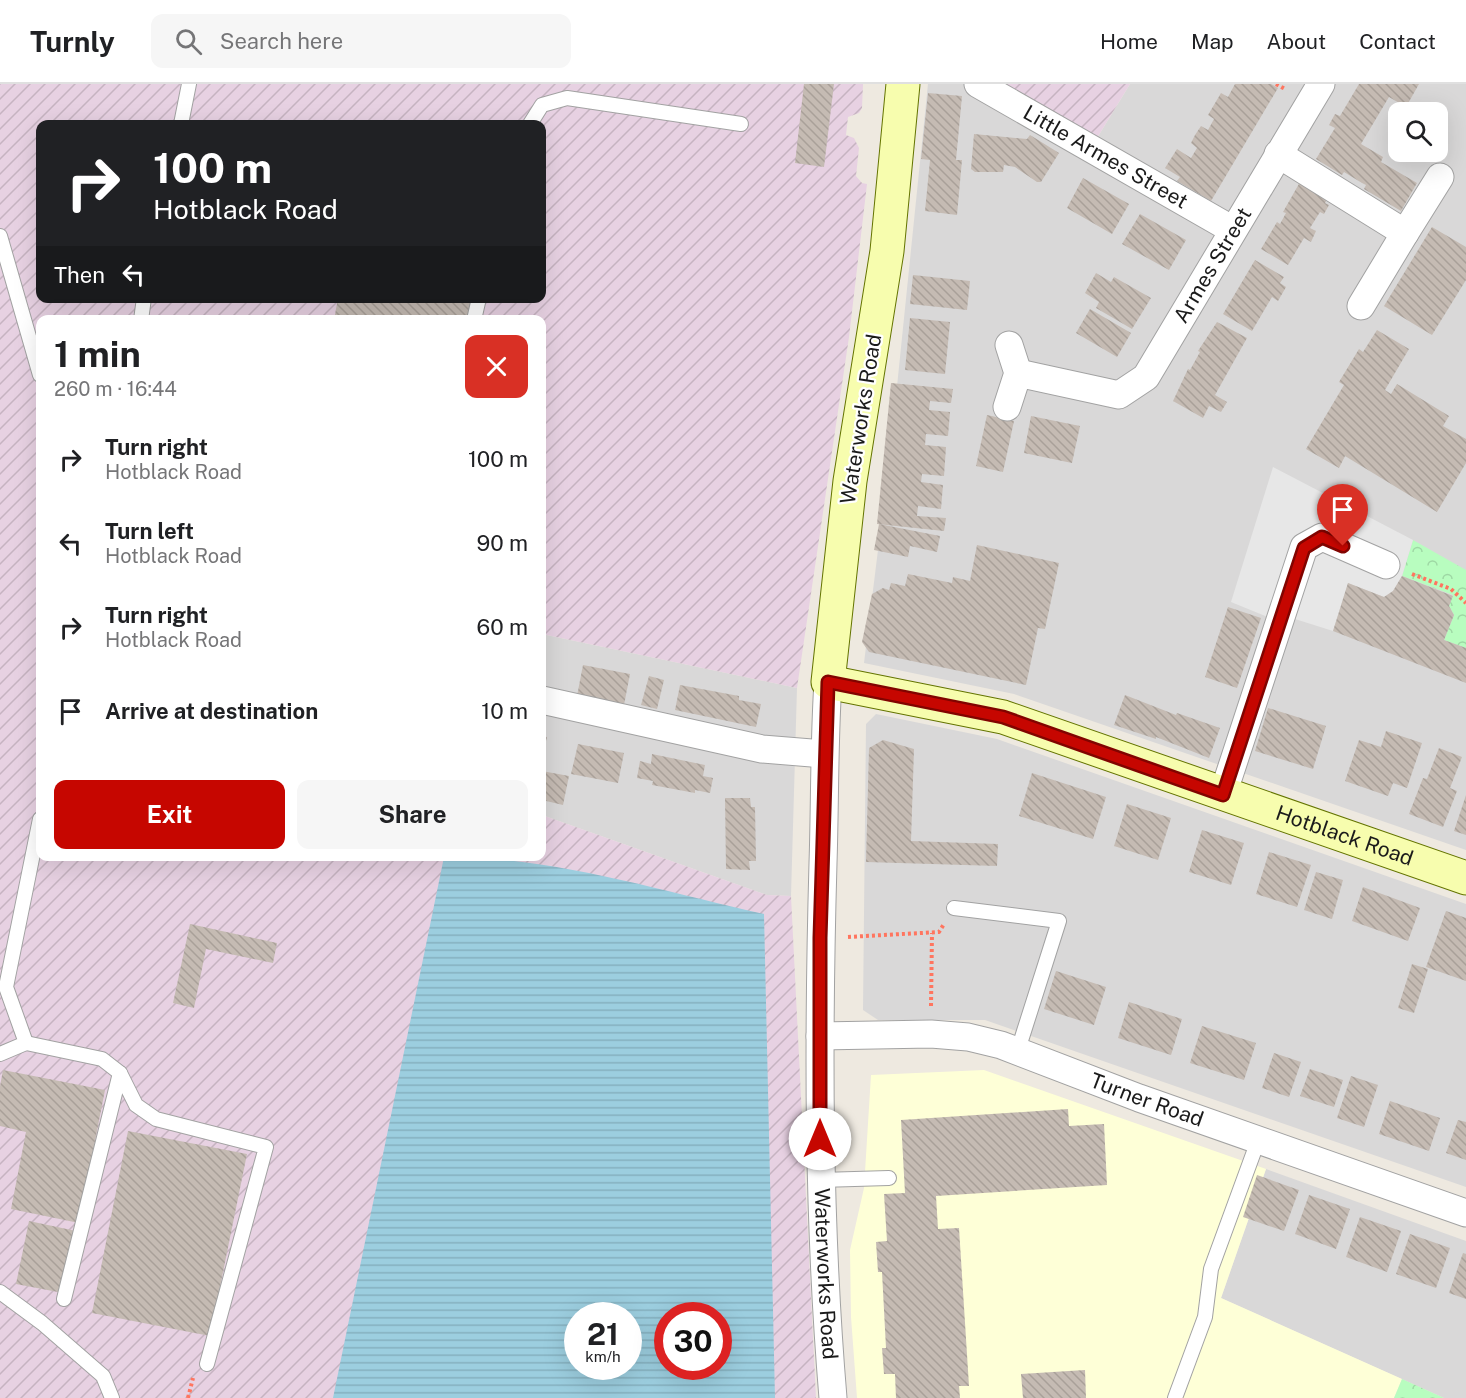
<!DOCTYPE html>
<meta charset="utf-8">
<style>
:root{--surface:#fff;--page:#f6f6f6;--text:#202124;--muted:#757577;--line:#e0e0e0;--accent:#c60600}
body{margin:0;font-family:"Public Sans",sans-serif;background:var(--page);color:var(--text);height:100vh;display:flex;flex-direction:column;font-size:22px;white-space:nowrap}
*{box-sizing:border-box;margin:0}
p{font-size:20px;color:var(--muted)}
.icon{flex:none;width:33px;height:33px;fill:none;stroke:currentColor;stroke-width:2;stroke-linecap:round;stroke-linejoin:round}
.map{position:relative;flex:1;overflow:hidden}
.details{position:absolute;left:36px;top:231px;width:510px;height:546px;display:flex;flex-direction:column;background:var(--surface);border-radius:12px;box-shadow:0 6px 24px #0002}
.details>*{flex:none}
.top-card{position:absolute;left:36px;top:36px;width:510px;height:183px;border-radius:12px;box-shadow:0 6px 24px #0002;background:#202124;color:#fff;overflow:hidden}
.buttons{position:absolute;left:1388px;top:18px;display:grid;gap:12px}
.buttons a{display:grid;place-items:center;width:60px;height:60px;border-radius:12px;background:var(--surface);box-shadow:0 6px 24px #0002;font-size:30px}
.speed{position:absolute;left:564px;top:1218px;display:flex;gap:12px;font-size:30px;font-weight:700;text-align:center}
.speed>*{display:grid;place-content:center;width:78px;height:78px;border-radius:50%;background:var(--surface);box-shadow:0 6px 24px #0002;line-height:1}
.speed small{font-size:15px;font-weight:400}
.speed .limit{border:9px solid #d22;background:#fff;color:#111}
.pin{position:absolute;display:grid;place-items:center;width:51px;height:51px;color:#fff;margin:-62px -26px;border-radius:50% 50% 50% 0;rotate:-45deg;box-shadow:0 0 6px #0007}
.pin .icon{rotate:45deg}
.me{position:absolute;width:66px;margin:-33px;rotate:0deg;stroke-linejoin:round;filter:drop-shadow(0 0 4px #0008)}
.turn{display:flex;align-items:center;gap:21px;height:126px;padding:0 18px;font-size:27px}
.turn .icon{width:78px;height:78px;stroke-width:2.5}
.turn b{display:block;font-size:42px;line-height:51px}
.then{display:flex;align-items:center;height:57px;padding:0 18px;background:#0003;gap:12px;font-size:22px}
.round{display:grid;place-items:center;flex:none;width:63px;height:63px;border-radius:12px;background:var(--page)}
.headline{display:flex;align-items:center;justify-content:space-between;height:102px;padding:0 18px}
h1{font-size:36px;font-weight:700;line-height:45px}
.primary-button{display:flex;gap:12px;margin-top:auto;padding:12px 18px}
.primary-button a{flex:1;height:69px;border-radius:12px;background:var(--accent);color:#fff;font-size:24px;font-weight:700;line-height:69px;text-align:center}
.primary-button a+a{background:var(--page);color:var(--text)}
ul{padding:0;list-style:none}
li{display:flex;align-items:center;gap:18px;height:84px;padding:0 18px}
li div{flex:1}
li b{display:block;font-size:22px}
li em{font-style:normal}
header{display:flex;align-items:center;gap:36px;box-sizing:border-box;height:84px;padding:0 30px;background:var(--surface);border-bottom:2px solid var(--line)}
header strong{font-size:28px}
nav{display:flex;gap:33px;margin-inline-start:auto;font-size:21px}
.search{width:420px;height:54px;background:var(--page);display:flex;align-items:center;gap:15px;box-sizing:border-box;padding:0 21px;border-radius:12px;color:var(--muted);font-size:22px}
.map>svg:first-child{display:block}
</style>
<header>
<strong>Turnly</strong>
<div class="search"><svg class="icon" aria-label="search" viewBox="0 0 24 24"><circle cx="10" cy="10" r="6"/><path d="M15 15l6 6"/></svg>Search here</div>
<nav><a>Home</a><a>Map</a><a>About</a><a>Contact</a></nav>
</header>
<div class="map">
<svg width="1466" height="1314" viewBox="0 0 1466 1314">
<defs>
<pattern id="industrial-furrows" width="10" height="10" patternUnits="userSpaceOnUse" patternTransform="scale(1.5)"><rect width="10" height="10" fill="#e7d1e2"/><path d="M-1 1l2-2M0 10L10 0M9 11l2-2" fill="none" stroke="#c6b3c1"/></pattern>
<pattern id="park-crowns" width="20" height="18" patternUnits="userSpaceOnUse" patternTransform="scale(1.5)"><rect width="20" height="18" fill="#b8fdbf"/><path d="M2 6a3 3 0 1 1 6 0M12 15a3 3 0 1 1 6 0" fill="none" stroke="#9ed8a4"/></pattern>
<pattern id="water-rules" width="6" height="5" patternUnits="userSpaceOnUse" patternTransform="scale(1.5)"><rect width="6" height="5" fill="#9ccedf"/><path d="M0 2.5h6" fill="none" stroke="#86b0bf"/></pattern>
<pattern id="building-back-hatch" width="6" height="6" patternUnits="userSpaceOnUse" patternTransform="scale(1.5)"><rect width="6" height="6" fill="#c5bbb3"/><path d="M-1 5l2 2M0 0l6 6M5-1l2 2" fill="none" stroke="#a9a099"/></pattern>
</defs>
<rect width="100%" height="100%" fill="#eee9e0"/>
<g fill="#d9d8d8" fill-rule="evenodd">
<path d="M928,0H1000L1097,54L1130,0H1466V766L1014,610L864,579L891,361ZM1398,28H1437V68H1398Z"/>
<polygon points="542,550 797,604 791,812 767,811 542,731"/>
<polygon points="876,630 997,655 1466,820 1466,1103 985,936 878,936 863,926 866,640"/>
<polygon points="1266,1085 1466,1157 1466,1314 1444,1314 1221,1214"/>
</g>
<g fill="url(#industrial-furrows)" fill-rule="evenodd">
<path d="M0,0H863L862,24L859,29L848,33L846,51L854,54L859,64L856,92L862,99L867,100L849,253L797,604L542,550V236H40V772H542V731L767,811L791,812L816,1314H0ZM40,40H542V214H40ZM578,1232H628V1282H578ZM668,1232H718V1282H668Z"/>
<polygon points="1000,0 1130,0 1097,54"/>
</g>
<polygon fill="#feffd7" points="984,986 1266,1085 1221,1214 1402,1295 1394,1314 857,1314 851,1233 850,1166 864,1104 871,991"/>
<g fill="url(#park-crowns)">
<polygon points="1413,456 1466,486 1466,564 1444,556 1454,531 1449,522 1453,511 1402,492"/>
<polygon points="1402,1295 1444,1314 1394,1314"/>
</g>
<polygon fill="#e7e7e7" points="1273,383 1413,456 1402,492 1393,507 1384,513 1348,499 1333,547 1295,535 1292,543 1231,518"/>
<path fill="url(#water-rules)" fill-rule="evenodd" d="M444,773C552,772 660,807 764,830L775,1314H333ZM578,1232H628V1282H578ZM668,1232H718V1282H668Z"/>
<g fill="url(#building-back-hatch)">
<polygon points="804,0 834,0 824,83 795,79"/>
<polygon points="1235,0 1271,0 1278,4 1211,117 1177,97 1180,93 1165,84 1177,65 1191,74 1197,64 1191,59 1195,51 1201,42 1208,46 1214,35 1208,31 1221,9 1228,13"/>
<polygon points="1359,0 1419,0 1406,23 1389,13 1361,60 1383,73 1381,78 1417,99 1401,127 1364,105 1366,101 1362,99 1344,88 1342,91 1316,75 1335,44 1329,41 1335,30 1340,32"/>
<polygon points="928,9 962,12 956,76 962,76 957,131 925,127 930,76 921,75"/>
<polygon points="974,50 1027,55 1030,51 1059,69 1041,98 1037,98 1015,83 1004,81 1003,88 975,88 971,85"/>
<polygon points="1083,94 1129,120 1112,150 1067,124"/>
<polygon points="1300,98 1328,114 1325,119 1329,121 1324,130 1320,128 1310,144 1316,147 1311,158 1304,154 1288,181 1261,165 1277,138 1280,140 1286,129 1283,128"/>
<polygon points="1140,130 1186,156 1169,186 1122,160"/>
<polygon points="1432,143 1466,163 1466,196 1432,251 1384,222"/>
<polygon points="1255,176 1284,193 1280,199 1286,203 1278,217 1272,213 1252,247 1223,230"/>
<polygon points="1096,189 1111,198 1114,193 1151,214 1132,245 1096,224 1099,218 1085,209"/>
<polygon points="913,191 970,197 967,226 910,220"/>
<polygon points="338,214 474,214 469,236 334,236"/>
<polygon points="1090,225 1131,249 1117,273 1076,249"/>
<polygon points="910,234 950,238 945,290 905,286"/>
<polygon points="1217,238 1247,254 1215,311 1227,318 1221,328 1209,322 1203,334 1173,317 1188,285 1190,286 1200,268 1198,267"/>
<polygon points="1377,246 1409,265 1385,306 1391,310 1397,300 1449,332 1443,342 1466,355 1466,379 1437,428 1345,372 1339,384 1306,365 1344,301 1339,298 1359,265 1363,268"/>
<polygon points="891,299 953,305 951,319 930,317 929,326 950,328 948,352 926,350 925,361 946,363 944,392 922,390 921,398 943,401 941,425 918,422 917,432 946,434 944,447 877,440"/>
<polygon points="987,331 1014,337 1003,388 976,382"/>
<polygon points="1031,332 1080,342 1072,379 1024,369"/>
<polygon points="879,440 940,452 937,468 910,462 908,473 874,466"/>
<polygon points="977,461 1059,479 1045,545 1038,544 1026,601 869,568 862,558 872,510 883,504 889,506 891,499 905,502 908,490 952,499 953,493 970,497"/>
<polygon points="1402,492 1453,512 1449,522 1454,531 1444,556 1466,564 1466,599 1333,547 1348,499 1384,513 1393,507"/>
<polygon points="1228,523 1261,534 1237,604 1205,593"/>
<polygon points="583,581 630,590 624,621 577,612"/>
<polygon points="649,592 664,596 657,625 641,621"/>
<polygon points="680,601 739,612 739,616 761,620 756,643 675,626"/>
<polygon points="1125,611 1176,631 1177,629 1220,644 1209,674 1156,653 1156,655 1114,641"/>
<polygon points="1268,624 1326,642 1313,685 1255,667"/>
<polygon points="1386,647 1422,659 1407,704 1393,699 1388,712 1345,697 1359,656 1381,663"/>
<polygon points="542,652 547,653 542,675"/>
<polygon points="883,656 914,665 911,757 998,760 997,782 866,778 869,664"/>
<polygon points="578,660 624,669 618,699 571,690"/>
<polygon points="1439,664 1462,673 1450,704 1457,707 1443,743 1409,730 1423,694 1427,695"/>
<polygon points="652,670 705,681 703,692 713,694 710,709 695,706 695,709 652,701 653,697 637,694 640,677 651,680"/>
<polygon points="542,687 569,692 563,721 542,716"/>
<polygon points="1032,689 1106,713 1093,755 1019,732"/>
<polygon points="1466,711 1466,751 1454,747"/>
<polygon points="725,714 750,714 751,723 755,723 756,777 749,777 750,786 726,785"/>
<polygon points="1127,720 1171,734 1158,776 1114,762"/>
<polygon points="1202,746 1244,759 1231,801 1189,788"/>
<polygon points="1269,768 1311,781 1297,823 1256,810"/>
<polygon points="1316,788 1343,796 1332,835 1304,826"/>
<polygon points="1363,803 1420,824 1408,857 1352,837"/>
<polygon points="1446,827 1466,834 1466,897 1426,883"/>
<polygon points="190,840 277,859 273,879 206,865 194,924 173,919"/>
<polygon points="1412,880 1428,885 1414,929 1398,924"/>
<polygon points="1056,887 1106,903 1094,941 1044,925"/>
<polygon points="1129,918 1182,935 1171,971 1118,954"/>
<polygon points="1202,942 1256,959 1244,996 1190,979"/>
<polygon points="1274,969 1301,978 1289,1013 1262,1004"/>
<polygon points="1310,985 1343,996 1334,1023 1300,1012"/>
<polygon points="3,986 105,1006 79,1139 11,1125 26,1048 0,1042 0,1002"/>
<polygon points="1351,992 1378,1001 1364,1043 1337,1034"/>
<polygon points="1390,1017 1440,1034 1429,1067 1379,1050"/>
<polygon points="1068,1025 1069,1042 1104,1040 1107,1101 936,1112 938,1145 959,1144 969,1302 959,1302 960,1314 896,1314 895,1290 884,1290 882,1264 886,1264 882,1188 878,1188 876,1158 887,1157 884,1110 905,1109 901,1036"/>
<polygon points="1458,1036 1466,1038 1466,1076 1446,1069"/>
<polygon points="128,1047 247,1070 210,1252 92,1229"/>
<polygon points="1257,1091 1299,1106 1284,1147 1243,1133"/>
<polygon points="1309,1111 1350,1125 1336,1165 1295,1150"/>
<polygon points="1360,1133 1401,1147 1387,1188 1346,1173"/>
<polygon points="29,1137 76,1147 63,1209 16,1200"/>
<polygon points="1410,1150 1450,1164 1436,1204 1396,1190"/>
<polygon points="1463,1169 1466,1170 1466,1215 1449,1209"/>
<polygon points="1085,1286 1086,1314 1023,1314 1021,1290"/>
</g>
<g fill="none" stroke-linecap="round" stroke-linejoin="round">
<defs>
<g id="lane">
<polyline points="181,40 189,0"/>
<polyline points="530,40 542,21 567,14 741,40"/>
<polyline points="0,152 40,291"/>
<polyline points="141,236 144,214"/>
<polyline points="474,236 479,214"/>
<polyline points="954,824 1059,837 1018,966"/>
<polyline points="26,959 102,975 120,989"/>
<polyline points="0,970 26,959 6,903 40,735"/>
<polyline points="820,1096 889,1094"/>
<polyline points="0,1208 42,1239 103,1292 112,1314"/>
<polyline points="64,1215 120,989 136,1021 156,1035 266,1063 207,1280"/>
<polyline points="1175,1314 1205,1233 1211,1185 1259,1054"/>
</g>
<g id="street">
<path id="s1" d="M978,0L1233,146"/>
<polyline points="1278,70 1405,149 1440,93"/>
<polyline points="1361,222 1405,149"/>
<path id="s2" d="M1018,289L1119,311L1146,293L1321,0"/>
<polyline points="1007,323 1018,289 1009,261"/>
<path id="s3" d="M828,598C824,658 825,719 823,779C818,958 818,1136 833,1314"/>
<polyline points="542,616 762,665 824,670"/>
<polyline points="1223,710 1304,463 1322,453 1386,481"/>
<path id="s4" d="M820,952L931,950L968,953L1001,961L1139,1014L1466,1129"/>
</g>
<g id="secondary">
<path id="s5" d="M903,0L887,167L850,397L828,598L1003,633L1466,794"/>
</g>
</defs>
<use href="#lane" stroke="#a2a2a2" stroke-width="16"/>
<use href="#street" stroke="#a2a2a2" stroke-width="29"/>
<use href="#secondary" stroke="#647400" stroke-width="35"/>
<g stroke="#ff755f" stroke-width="4" stroke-dasharray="3 3" stroke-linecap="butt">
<polyline points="1276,0 1285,5"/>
<polyline points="1412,490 1451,505 1466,519"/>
<polyline points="848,853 939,848 944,840"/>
<polyline points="931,922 932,849"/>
<polyline points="188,1314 193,1294"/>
</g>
<use href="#lane" stroke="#fff" stroke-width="14"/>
<use href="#street" stroke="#fff" stroke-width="27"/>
<use href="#secondary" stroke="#f7fdae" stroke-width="33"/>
</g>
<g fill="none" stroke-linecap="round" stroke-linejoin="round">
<defs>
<polyline id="route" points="820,1055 820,854 828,598 1003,633 1223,711 1304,464 1322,453 1343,462"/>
</defs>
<use href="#route" stroke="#810400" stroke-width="15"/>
<use href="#route" stroke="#c60600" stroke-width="10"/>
</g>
<g text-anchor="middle" stroke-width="4.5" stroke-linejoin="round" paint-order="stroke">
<g font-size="21" fill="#1b1b1b" stroke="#fff">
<text dy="7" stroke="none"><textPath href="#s1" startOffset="147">Little Armes Street</textPath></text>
<text dy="7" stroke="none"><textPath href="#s2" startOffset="266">Armes Street</textPath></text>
<text transform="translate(861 335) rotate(-81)" y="7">Waterworks Road</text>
<text dy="7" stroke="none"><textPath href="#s5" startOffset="1143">Hotblack Road</textPath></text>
<text dy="7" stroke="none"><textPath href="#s4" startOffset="338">Turner Road</textPath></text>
<text dy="7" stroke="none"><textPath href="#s3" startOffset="592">Waterworks Road</textPath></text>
</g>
</g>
</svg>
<div class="buttons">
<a><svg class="icon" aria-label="search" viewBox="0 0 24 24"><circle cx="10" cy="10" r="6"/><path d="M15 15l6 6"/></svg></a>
</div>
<div class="speed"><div>21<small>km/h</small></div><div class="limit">30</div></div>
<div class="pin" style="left:1343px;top:462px;background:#d93025"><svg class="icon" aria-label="arrive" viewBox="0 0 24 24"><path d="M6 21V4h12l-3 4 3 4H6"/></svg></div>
<svg class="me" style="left:820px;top:1055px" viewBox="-20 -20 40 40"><circle r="19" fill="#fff"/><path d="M0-13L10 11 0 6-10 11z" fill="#c60600"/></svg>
<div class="top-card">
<div class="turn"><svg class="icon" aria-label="right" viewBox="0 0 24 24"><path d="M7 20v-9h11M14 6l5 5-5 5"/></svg><div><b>100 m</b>Hotblack Road</div></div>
<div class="then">Then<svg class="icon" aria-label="left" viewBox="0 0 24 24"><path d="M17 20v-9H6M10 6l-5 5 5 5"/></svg></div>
</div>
<section class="details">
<div class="headline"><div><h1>1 min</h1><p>260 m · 16:44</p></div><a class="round" style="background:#d93025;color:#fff"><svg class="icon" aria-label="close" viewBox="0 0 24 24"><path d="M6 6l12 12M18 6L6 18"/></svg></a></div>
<ul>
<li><svg class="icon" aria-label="right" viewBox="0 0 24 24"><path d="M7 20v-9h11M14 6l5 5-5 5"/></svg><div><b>Turn right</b><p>Hotblack Road</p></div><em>100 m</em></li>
<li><svg class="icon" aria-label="left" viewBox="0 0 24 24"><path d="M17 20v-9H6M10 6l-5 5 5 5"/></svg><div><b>Turn left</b><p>Hotblack Road</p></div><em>90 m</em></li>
<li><svg class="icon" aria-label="right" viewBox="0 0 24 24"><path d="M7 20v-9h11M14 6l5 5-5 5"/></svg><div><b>Turn right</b><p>Hotblack Road</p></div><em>60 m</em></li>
<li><svg class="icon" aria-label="arrive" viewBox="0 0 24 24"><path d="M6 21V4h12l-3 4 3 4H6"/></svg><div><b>Arrive at destination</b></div><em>10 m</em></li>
</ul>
<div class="primary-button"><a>Exit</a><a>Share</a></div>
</section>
</div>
